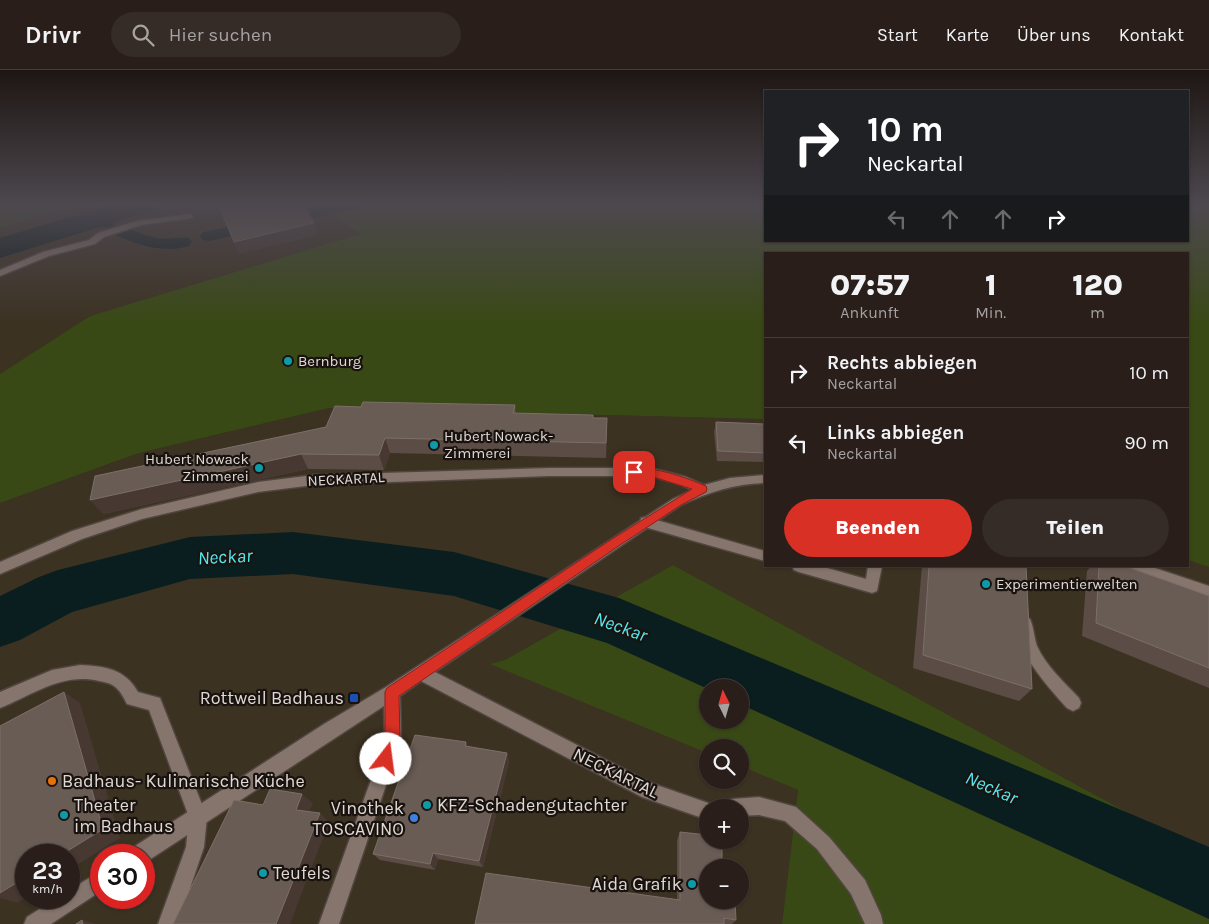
<!DOCTYPE html>
<html lang="de">
<meta charset="utf-8">
<style>
:root{--surface:#291e1a;--page:#352b27;--text:#f1f3f6;--muted:#a5a2a2;--line:#453c39;--accent:#d93025}
body{margin:0;font-family:Karla,sans-serif;background:var(--page);color:var(--text);height:100vh;display:flex;flex-direction:column;font-size:19px;white-space:nowrap}
*{box-sizing:border-box;margin:0}
p{font-size:16px;color:var(--muted)}
.icon{flex:none;width:28px;height:28px;fill:none;stroke:currentColor;stroke-width:2;stroke-linecap:round;stroke-linejoin:round}
.map{position:relative;flex:1;overflow:hidden}
.sheet{position:absolute;left:764px;top:182px;width:425px;height:315px;display:flex;flex-direction:column;background:var(--surface);border-radius:0px;box-shadow:0 1px 4px #0004,0 0 0 1px var(--line)}
.sheet>*{flex:none}
.banner{position:absolute;left:764px;top:20px;width:425px;height:152px;border-radius:0px;box-shadow:0 1px 4px #0004,0 0 0 1px var(--line);background:#202124;color:#fff;overflow:hidden}
.needle{width:32px;rotate:355deg}
.fabs{position:absolute;left:699px;top:609px;display:grid;gap:10px}
.fabs a{display:grid;place-items:center;width:50px;height:50px;border-radius:50%;background:var(--surface);box-shadow:0 1px 4px #0004,0 0 0 1px var(--line);font-size:25px}
.speed{position:absolute;left:15px;top:774px;display:flex;gap:10px;font-size:25px;font-weight:700;text-align:center}
.speed>*{display:grid;place-content:center;width:65px;height:65px;border-radius:50%;background:var(--surface);box-shadow:0 1px 4px #0004,0 0 0 1px var(--line);line-height:1}
.speed small{font-size:12px;font-weight:400}
.speed .limit{border:8px solid #d22;background:#fff;color:#111}
.pin{position:absolute;display:grid;place-items:center;width:42px;height:42px;color:#fff;margin:-21px;border-radius:10px;box-shadow:0 2px 8px #0006}
.me{position:absolute;width:55px;margin:-28px;rotate:15deg;stroke-linejoin:round;filter:drop-shadow(0 0 4px #0008)}
.turn{display:flex;align-items:center;gap:18px;height:105px;padding:0 20px;font-size:22px}
.turn .icon{width:65px;height:65px;stroke-width:2.5}
.turn b{display:block;font-size:35px;line-height:42px}
.lanes{display:flex;align-items:center;height:48px;padding:0 20px;background:#0003;justify-content:center;gap:25px;direction:ltr}
.lanes .off{opacity:.35}
.eta{display:flex;justify-content:space-evenly;align-items:center;height:85px;text-align:center}
.eta b{font-size:30px;font-weight:800;line-height:35px}
.cta{display:flex;gap:10px;margin-top:auto;padding:10px 20px}
.cta a{flex:1;height:58px;border-radius:30px;background:var(--accent);color:#fff;font-size:20px;font-weight:800;line-height:58px;text-align:center}
.cta a+a{background:var(--page);color:var(--text)}
ul{padding:0;list-style:none}
li{display:flex;align-items:center;gap:15px;height:70px;padding:0 20px;border-top:1px solid var(--line)}
li div{flex:1}
li b{display:block;font-size:19px}
li em{font-style:normal}
header{display:flex;align-items:center;gap:30px;box-sizing:border-box;height:70px;padding:0 25px;background:var(--surface);border-bottom:1px solid var(--line)}
header strong{font-size:24px}
nav{display:flex;gap:28px;margin-inline-start:auto;font-size:18px}
.search{width:350px;height:45px;background:var(--page);display:flex;align-items:center;gap:12px;box-sizing:border-box;padding:0 18px;border-radius:28px;color:var(--muted);font-size:19px}
.map>svg:first-child{display:block}
</style>
<header>
<strong>Drivr</strong>
<div class="search"><svg class="icon" aria-label="search" viewBox="0 0 24 24"><circle cx="10" cy="10" r="6"/><path d="M15 15l6 6"/></svg>Hier suchen</div>
<nav><a>Start</a><a>Karte</a><a>Über uns</a><a>Kontakt</a></nav>
</header>
<div class="map">
<svg width="1209" height="854" viewBox="0 0 1209 854">
<rect width="100%" height="100%" fill="#372822"/>
<g fill="#3c3222" fill-rule="evenodd">
<polygon points="80,134 320,134 360,164 90,246 0,304 0,158"/>
<path d="M329,338L765,349V496H1188V490L1209,497V784L1198,781L673,495L505,590L491,594L707,683L708,710H740V696L798,720L782,854H0V433L139,383ZM708,738H740V770H708ZM26,785H69V828H26ZM101,785H144V828H101ZM708,798H740V830H708Z"/>
</g>
<g fill="#394915" fill-rule="evenodd">
<polygon points="0,134 80,134 0,158"/>
<polygon points="320,134 765,134 765,171 1188,171 1188,134 1209,134 1209,497 1188,490 1188,184 765,184 765,349 329,338 139,383 0,433 0,304 90,246 360,164"/>
<path d="M673,495L1198,781L1209,784V854H782L798,720L740,696V678H708L707,683L490,594L505,590ZM708,618H740V650H708Z"/>
</g>
<g fill="none" stroke-linecap="round" stroke-linejoin="round">
<g fill="#0b1e1f" fill-rule="evenodd">
<polygon points="332,134 364,134 362,138 356,139 209,171 203,170 200,166 203,162 209,161"/>
<path d="M95,143L112,149L115,153L112,157C103,159 92,156 86,148L89,144Z"/>
<path d="M123,157C135,160 146,166 157,168C168,170 179,166 189,168L192,172L189,176C162,183 142,176 117,166L114,162L117,158Z"/>
</g>
<g fill="#0b1e1f" fill-rule="evenodd">
<polygon points="113,134 159,134 154,140 0,188 0,168"/>
<polygon points="293,462 454,482 619,528 1209,777 1209,849 740,634 740,618 708,619 607,573 454,526 293,504 190,509 72,542 20,570 0,577 0,526 39,507 58,500 190,467"/>
</g>
<defs>
<g id="service">
<polygon points="189,144 193,146 192,148 141,155 104,167 95,174 49,186 0,206 0,200 43,182 89,170 98,163 137,151"/>
<polygon points="646,447 765,481 765,491 641,456 640,452 641,448"/>
<polygon points="792,496 820,496 866,509 868,496 882,496 877,521 872,523 799,502 794,500"/>
<path d="M1025,548L1030,549C1034,558 1034,567 1037,576C1046,596 1064,612 1079,628L1081,633L1079,638L1073,641L1067,638C1052,621 1008,575 1020,549Z"/>
<path d="M80,595C105,596 125,599 138,622L160,628L207,747L204,777L178,854H158L186,777L189,747L149,640L127,634C124,628 120,620 114,616C110,613 104,612 99,611C63,602 32,625 0,638V622L52,600Z"/>
</g>
<g id="minor">
<path d="M549,398H651L686,407L704,415L730,408L765,405V413C735,414 709,422 681,435L435,602L651,713L714,735L715,738H708V750L642,727L421,611L400,626L401,671L339,854H319L385,671L384,636L146,792H144V785H130L132,778L324,654L386,617L673,429L692,420L679,414L651,406H549L314,415L258,422L142,449L82,469L0,504V492L72,461L142,439L258,412L314,405Z"/>
<polygon points="1124,496 1149,496 1209,516 1209,528 1126,500"/>
<polygon points="759,727 796,737 829,767 865,810 881,845 883,854 865,854 851,824 817,779 785,751 759,745 740,746 740,738 723,738 726,732 732,729"/>
<polygon points="101,801 101,821 51,854 24,854 27,847 57,828 69,828 69,820"/>
</g>
</defs>
<use href="#service" stroke="#51453f" stroke-width="3"/>
<use href="#minor" stroke="#51453f" stroke-width="3"/>
<use href="#service" fill="#86756d" fill-rule="evenodd"/>
<use href="#minor" fill="#86756d" fill-rule="evenodd"/>
</g>
<g fill="#5b4c46">
<polygon points="515,335 516,343 593,348 607,363 606,388 390,383 384,400 308,399 103,444 326,357 361,337"/>
<polygon points="716,352 765,354 765,392 717,391 714,362"/>
<polygon points="922,496 1026,496 1032,619 1019,631 913,598"/>
<polygon points="1091,496 1125,496 1209,526 1209,618 1082,566 1087,501"/>
<polygon points="466,672 467,676 507,683 509,692 483,797 438,789 435,800 380,790 373,784"/>
<polygon points="680,762 708,798 736,850 732,854 475,854 677,830 677,770"/>
</g>
<g fill="#473831">
<polygon points="314,153 318,165 239,184 234,172"/>
<polygon points="607,348 607,363 606,388 606,373"/>
<polygon points="385,368 390,383 384,400 379,385"/>
<polygon points="301,384 308,399 103,444 90,430"/>
<polygon points="64,622 80,633 120,768 69,800 69,785 61,785"/>
<polygon points="507,683 509,692 483,797 479,791"/>
<polygon points="302,724 313,733 306,748 296,740"/>
<polygon points="320,743 329,752 290,854 276,854"/>
<polygon points="433,783 438,789 435,800 430,794"/>
<polygon points="26,807 26,827 17,833 0,828 0,823"/>
<polygon points="82,850 96,854 83,854"/>
</g>
<g fill="#695c55" stroke="#7c6f69">
<polygon points="221,134 303,134 314,153 234,172 219,136 221,135"/>
<polygon points="363,332 515,335 513,343 593,345 593,348 607,348 606,373 385,368 379,385 301,384 90,430 95,406 326,357 335,336 361,337"/>
<polygon points="716,352 765,354 765,383 718,381"/>
<polygon points="929,496 1026,496 1032,619 923,585"/>
<polygon points="1099,496 1125,496 1209,526 1209,598 1096,553"/>
<polygon points="64,622 103,759 61,785 26,785 26,807 0,823 0,656"/>
<polygon points="415,665 466,672 465,676 507,683 479,791 433,783 430,794 373,784"/>
<polygon points="270,719 302,724 296,740 320,743 276,854 173,854 234,730 263,735"/>
<polygon points="680,762 708,765 708,770 722,770 722,798 708,798 708,830 735,830 736,850 724,848 724,854 475,854 486,803 680,830"/>
<polygon points="82,850 83,854 76,854"/>
</g>
<linearGradient id="sky" x2="0" y2="1"><stop stop-color="#1e1613"/><stop offset="0.53" stop-color="#4d484f"/><stop offset="1" stop-color="#4d484f" stop-opacity="0"/></linearGradient>
<rect width="1209" height="254" fill="url(#sky)"/>
<path fill="#d93025" stroke="#8d1f18" d="M634,398C659,398 682,406 706,416L707,419L706,422L681,435L620,475L399,626L400,671L392,695L386,697L381,695L379,689L385,671V622L387,618L612,469L692,419L650,406L630,405L628,402L630,399Z"/>
<g fill="#0f9aa8" stroke="#191310" stroke-width="2">
<circle cx="288" cy="291" r="5"/>
<circle cx="434" cy="375" r="5"/>
<circle cx="259" cy="398" r="5"/>
<circle cx="986" cy="514" r="5"/>
<circle cx="427" cy="735" r="5"/>
<circle cx="64" cy="745" r="5"/>
<circle cx="263" cy="803" r="5"/>
<circle cx="692" cy="814" r="5"/>
</g>
<rect fill="#1a4fb4" stroke="#191310" stroke-width="2" x="349" y="623" width="10" height="10" rx="2.5"/>
<circle fill="#e8710a" stroke="#191310" stroke-width="2" cx="52" cy="711" r="5"/>
<circle fill="#3f7fe0" stroke="#191310" stroke-width="2" cx="414" cy="748" r="5"/>
<g text-anchor="middle" stroke-width="4.5" stroke-linejoin="round" paint-order="stroke">
<g font-size="15" fill="#e1d8d3" stroke="#191310" text-anchor="start">
<text x="298" y="296">Bernburg</text>
<text x="444" y="371">Hubert Nowack-<tspan x="444" dy="17">Zimmerei</tspan></text>
<text x="249" y="394" text-anchor="end">Hubert Nowack<tspan x="249" dy="17">Zimmerei</tspan></text>
<text x="996" y="519">Experimentierwelten</text>
</g>
<g font-size="15" fill="#e1d8d3" stroke="#191310">
<text transform="translate(346 409) rotate(-3)" y="5">NECKARTAL</text>
</g>
<g font-size="18" fill="#e1d8d3" stroke="#191310" text-anchor="start">
<text x="344" y="634" text-anchor="end">Rottweil Badhaus</text>
<text x="62" y="717">Badhaus- Kulinarische Küche</text>
<text x="74" y="741">Theater<tspan x="74" dy="21">im Badhaus</tspan></text>
<text x="437" y="741">KFZ-Schadengutachter</text>
<text x="404" y="744" text-anchor="end">Vinothek<tspan x="404" dy="21">TOSCAVINO</tspan></text>
<text x="273" y="809">Teufels</text>
<text x="682" y="820" text-anchor="end">Aida Grafik</text>
</g>
<g font-size="18" fill="#e1d8d3" stroke="#191310">
<text transform="translate(616 703) rotate(26)" y="6">NECKARTAL</text>
</g>
<g font-size="19" font-style="italic" fill="#55e7ee" stroke="#191310">
<text transform="translate(225 486) rotate(-3)" y="7">Neckar</text>
<text transform="translate(621 556) rotate(20)" y="7">Neckar</text>
<text transform="translate(992 717) rotate(24)" y="7">Neckar</text>
</g>
</g>
</svg>
<div class="fabs">
<a><svg class="needle" viewBox="-14 -14 28 28"><path d="M0-13l5 13h-10z" fill="#e53935"/><path d="M0 13l5-13h-10z" fill="#a5a2a2"/></svg></a>
<a><svg class="icon" aria-label="search" viewBox="0 0 24 24"><circle cx="10" cy="10" r="6"/><path d="M15 15l6 6"/></svg></a>
<a>+</a>
<a>−</a>
</div>
<div class="speed"><div>23<small>km/h</small></div><div class="limit">30</div></div>
<div class="pin" style="left:634px;top:402px;background:#d93025"><svg class="icon" aria-label="arrive" viewBox="0 0 24 24"><path d="M6 21V4h12l-3 4 3 4H6"/></svg></div>
<svg class="me" style="left:386px;top:689px" viewBox="-20 -20 40 40"><circle r="19" fill="#fff"/><path d="M0-13L10 11 0 6-10 11z" fill="#d93025"/></svg>
<div class="banner">
<div class="turn"><svg class="icon" aria-label="right" viewBox="0 0 24 24"><path d="M7 20v-9h11M14 6l5 5-5 5"/></svg><div><b>10 m</b>Neckartal</div></div>
<div class="lanes"><svg class="icon off" aria-label="left" viewBox="0 0 24 24"><path d="M17 20v-9H6M10 6l-5 5 5 5"/></svg><svg class="icon off" aria-label="ahead" viewBox="0 0 24 24"><path d="M12 20V5M6 11l6-6 6 6"/></svg><svg class="icon off" aria-label="ahead" viewBox="0 0 24 24"><path d="M12 20V5M6 11l6-6 6 6"/></svg><svg class="icon" aria-label="right" viewBox="0 0 24 24"><path d="M7 20v-9h11M14 6l5 5-5 5"/></svg></div>
</div>
<section class="sheet">
<div class="eta">
<div><b>07:57</b><p>Ankunft</p></div>
<div><b>1</b><p>Min.</p></div>
<div><b>120</b><p>m</p></div>
</div>
<ul>
<li><svg class="icon" aria-label="right" viewBox="0 0 24 24"><path d="M7 20v-9h11M14 6l5 5-5 5"/></svg><div><b>Rechts abbiegen</b><p>Neckartal</p></div><em>10 m</em></li>
<li><svg class="icon" aria-label="left" viewBox="0 0 24 24"><path d="M17 20v-9H6M10 6l-5 5 5 5"/></svg><div><b>Links abbiegen</b><p>Neckartal</p></div><em>90 m</em></li>
</ul>
<div class="cta"><a>Beenden</a><a>Teilen</a></div>
</section>
</div>
